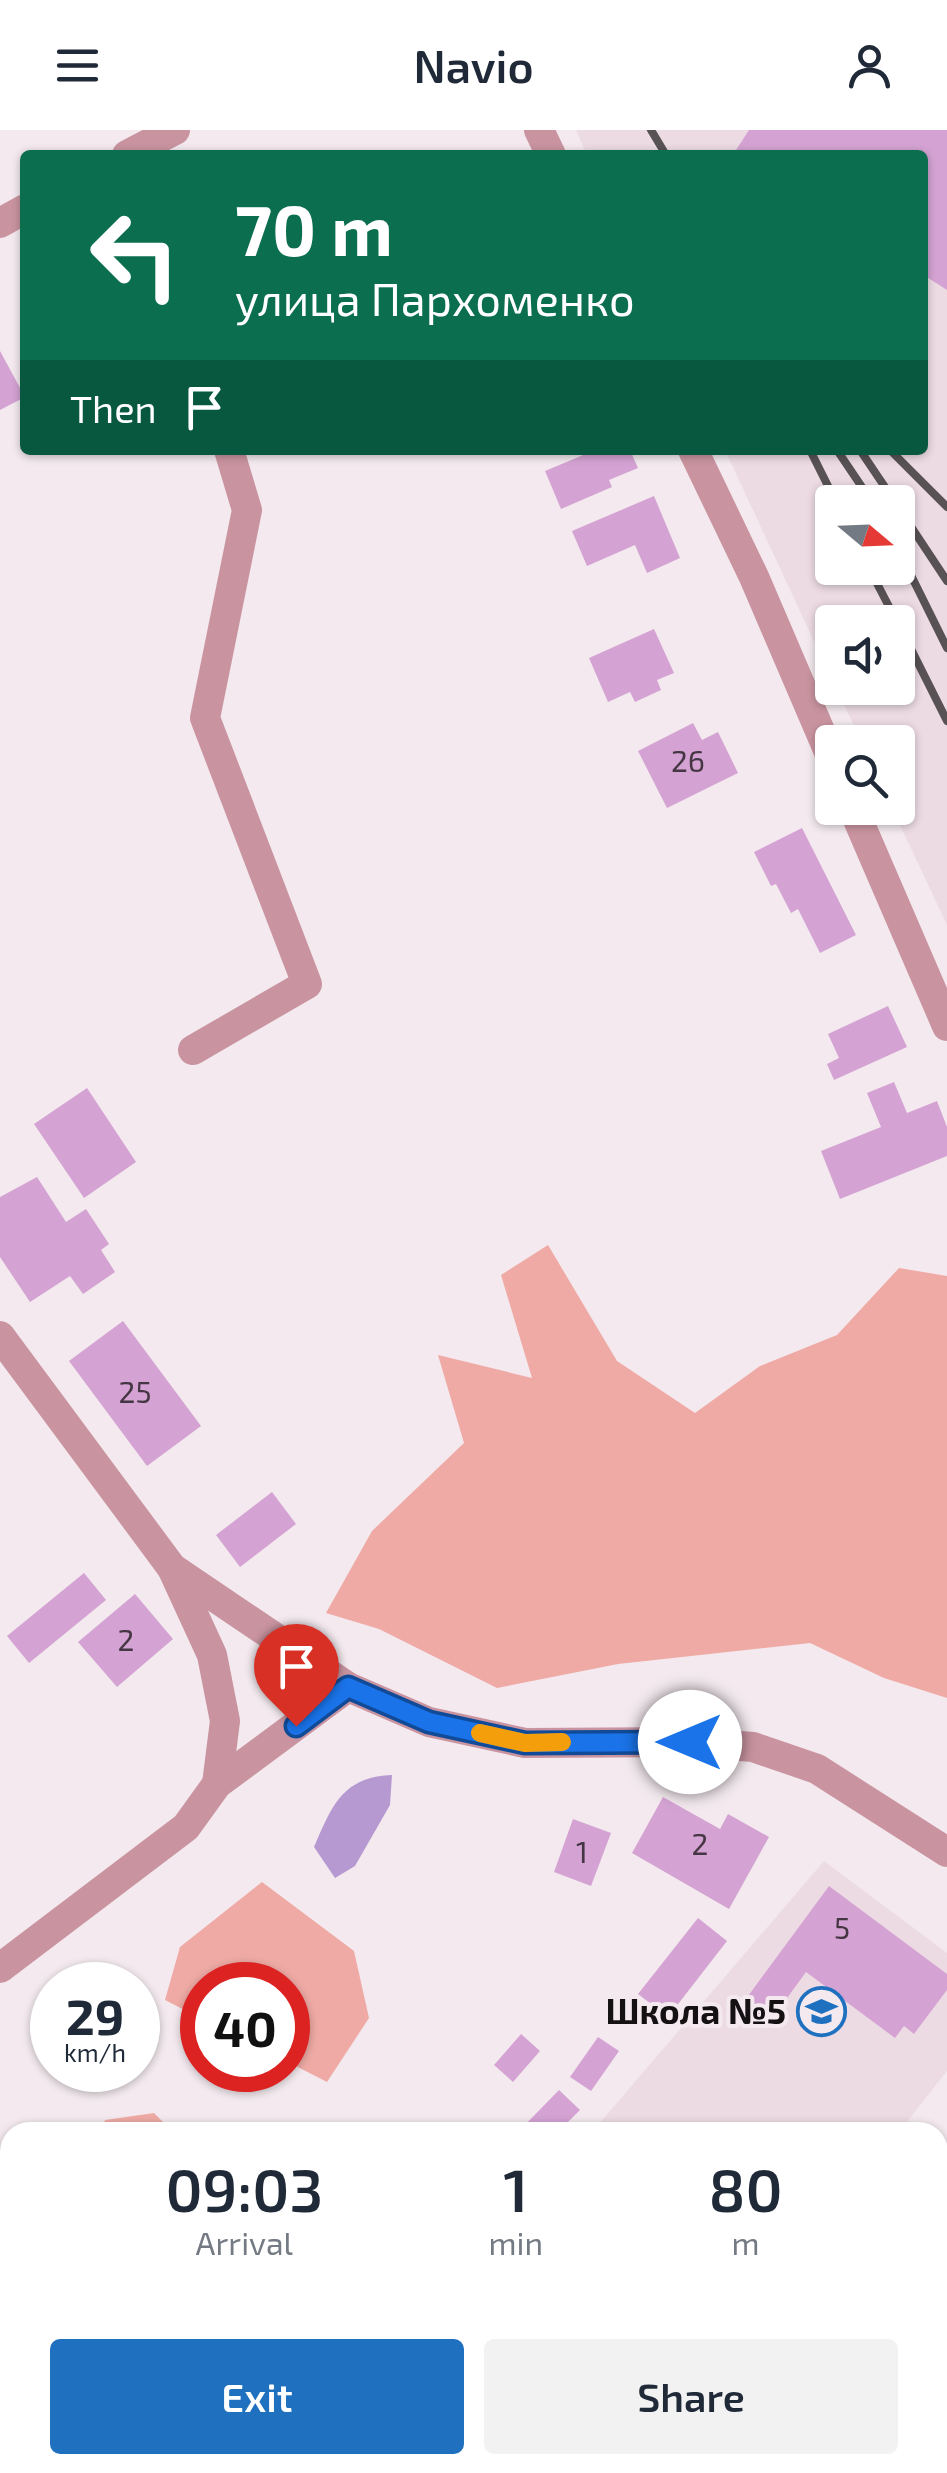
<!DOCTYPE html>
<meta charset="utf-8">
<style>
:root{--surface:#fff;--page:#f2f2f3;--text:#1f2937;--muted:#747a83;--accent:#1f71bf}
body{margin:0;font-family:"Exo 2",sans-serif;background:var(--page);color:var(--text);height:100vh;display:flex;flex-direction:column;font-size:38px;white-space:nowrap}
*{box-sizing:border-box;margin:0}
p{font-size:32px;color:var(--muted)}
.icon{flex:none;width:55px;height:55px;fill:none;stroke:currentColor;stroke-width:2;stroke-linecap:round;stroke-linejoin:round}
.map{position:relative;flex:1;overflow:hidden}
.panel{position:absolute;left:0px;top:1992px;width:948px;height:352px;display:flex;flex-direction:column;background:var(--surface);border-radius:30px 30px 0 0;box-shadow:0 2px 8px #0004}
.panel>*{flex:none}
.top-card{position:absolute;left:20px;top:20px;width:908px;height:305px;border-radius:10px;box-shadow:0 2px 8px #0004;background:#0b6e4f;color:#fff;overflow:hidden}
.needle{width:65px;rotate:109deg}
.controls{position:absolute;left:815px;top:355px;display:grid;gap:20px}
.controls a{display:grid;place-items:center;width:100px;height:100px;border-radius:10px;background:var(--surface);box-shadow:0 2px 8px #0004;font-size:50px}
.speed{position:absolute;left:30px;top:1832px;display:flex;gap:20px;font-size:50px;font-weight:700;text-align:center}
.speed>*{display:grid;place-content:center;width:130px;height:130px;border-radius:50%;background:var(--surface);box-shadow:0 2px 8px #0004;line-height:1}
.speed small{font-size:25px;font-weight:400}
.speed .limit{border:15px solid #d22;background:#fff;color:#111}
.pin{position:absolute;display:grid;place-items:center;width:85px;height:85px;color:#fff;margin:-102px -42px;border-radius:50% 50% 50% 0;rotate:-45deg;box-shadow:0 0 10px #0007}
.pin .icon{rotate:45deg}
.me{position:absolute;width:110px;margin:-55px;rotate:270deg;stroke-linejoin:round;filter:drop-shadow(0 0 8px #0008)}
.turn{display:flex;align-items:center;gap:35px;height:210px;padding:0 50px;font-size:45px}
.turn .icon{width:130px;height:130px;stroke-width:2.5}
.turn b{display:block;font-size:70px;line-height:85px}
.then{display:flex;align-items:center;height:95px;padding:0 50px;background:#0003;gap:20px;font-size:38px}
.eta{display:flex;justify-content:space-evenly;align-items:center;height:170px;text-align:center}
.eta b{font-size:60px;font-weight:600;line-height:70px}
.action{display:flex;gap:20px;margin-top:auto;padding:20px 50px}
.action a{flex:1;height:115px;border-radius:10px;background:var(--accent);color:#fff;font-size:40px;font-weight:600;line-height:115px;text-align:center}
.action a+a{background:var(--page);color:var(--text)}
header{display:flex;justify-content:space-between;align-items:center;height:130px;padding:0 50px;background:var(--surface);font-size:45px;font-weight:600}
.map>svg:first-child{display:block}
</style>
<header><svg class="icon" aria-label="menu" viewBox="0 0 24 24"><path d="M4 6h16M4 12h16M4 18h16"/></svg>Navio<svg class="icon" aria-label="person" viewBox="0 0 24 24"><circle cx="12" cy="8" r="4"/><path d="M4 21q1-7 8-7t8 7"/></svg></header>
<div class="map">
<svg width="947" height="2343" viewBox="0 0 947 2343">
<rect width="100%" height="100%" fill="#f3e9ee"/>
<g fill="#eddbe4" fill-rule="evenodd">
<path d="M576,0H947V795L892,678H898V612H862L836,558H898V492H832V550L725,320H922V25H587ZM832,372H898V438H832Z"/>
<polygon points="824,1731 947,1823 947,1941 899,2002 592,2002"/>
</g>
<g fill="#efaaa5">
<polygon points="548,1115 617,1231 695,1283 760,1236 837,1205 899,1138 947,1146 947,1568 884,1548 810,1513 618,1534 497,1558 379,1499 326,1483 372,1401 464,1313 438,1225 532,1248 501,1145"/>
<polygon points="262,1752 354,1821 369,1888 327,1952 288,1932 288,1855 202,1855 202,1889 165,1870 180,1817"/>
<polygon points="154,1983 173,2002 101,2002 105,1990"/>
<polygon points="10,2177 10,2335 127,2335 120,2343 0,2343 0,2192"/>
</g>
<path fill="#b799d2" d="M392,1645L390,1675L355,1736L335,1748L314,1717C332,1676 342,1647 392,1645Z"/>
<g fill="#d4a3d3">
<polygon points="749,0 947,0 947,160 922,144 922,25 744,25 736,20"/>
<polygon points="0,221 25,267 0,280"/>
<polygon points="587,320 630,320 638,338 609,350 612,357 561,379 545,341 588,323"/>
<polygon points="654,366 680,428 647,443 635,415 587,436 572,401"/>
<polygon points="654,499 674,543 657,550 661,560 635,572 630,562 608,572 589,528"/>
<polygon points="693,593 702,610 718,602 738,643 667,678 638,621"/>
<polygon points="802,698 856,805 820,823 798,779 791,783 776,754 771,756 754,722"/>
<polygon points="888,876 907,917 834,950 827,934 839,928 828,904"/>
<polygon points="894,952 907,983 937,971 947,997 947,1026 840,1069 821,1021 881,997 867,963"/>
<polygon points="87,958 136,1032 84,1068 34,994"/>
<polygon points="37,1047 66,1092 86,1079 109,1114 101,1120 115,1142 83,1164 70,1146 30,1172 0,1127 0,1067"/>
<polygon points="123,1191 201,1296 147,1336 69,1231"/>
<polygon points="272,1362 296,1394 240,1437 216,1405"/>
<polygon points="84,1443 106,1470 29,1533 7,1506"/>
<polygon points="135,1464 173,1509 117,1557 78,1512"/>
<polygon points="663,1667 720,1699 728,1684 769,1707 729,1779 632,1723"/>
<polygon points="573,1689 611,1703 591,1756 554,1742"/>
<polygon points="829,1756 947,1844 947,1860 914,1904 904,1896 895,1908 806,1842 766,1897 740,1877"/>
<polygon points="698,1788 727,1811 668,1887 638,1864"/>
<polygon points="521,1904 540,1921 513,1952 494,1935"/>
<polygon points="598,1907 619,1921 591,1961 570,1947"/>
<polygon points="559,1960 580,1980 558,2002 523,2002 520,2000"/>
<polygon points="281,2335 428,2335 437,2343 275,2343"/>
</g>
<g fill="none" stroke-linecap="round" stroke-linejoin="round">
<g stroke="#c994a0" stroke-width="30">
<polyline points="539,0 551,25"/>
<polyline points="127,25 175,0"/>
<polyline points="0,93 25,79"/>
<polyline points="693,320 754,447 832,629"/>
<polyline points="853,678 947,896"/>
<polyline points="193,920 307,854 205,588 247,380 229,320"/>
<polyline points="0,1206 172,1438 348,1557 429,1592 525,1613 690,1612 753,1617 817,1639 947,1722"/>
<polyline points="172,1438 212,1525 225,1591 217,1654"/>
<polyline points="0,1838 186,1697 217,1654 348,1557"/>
<polyline points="938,2288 947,2278"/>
<polyline points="886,2343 893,2335"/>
</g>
<g stroke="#585255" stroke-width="8">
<polyline points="651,0 666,25"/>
<polyline points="810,320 836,372"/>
<polyline points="837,320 872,372"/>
<polyline points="860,320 895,372"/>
<polyline points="890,320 947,377"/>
<polyline points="898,377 947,451"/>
<polyline points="898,419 947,518"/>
<polyline points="869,438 897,492"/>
<polyline points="898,493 947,591"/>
</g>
</g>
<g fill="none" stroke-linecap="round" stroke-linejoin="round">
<defs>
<polyline id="route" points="296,1596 348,1557 429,1592 525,1613 690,1612"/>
</defs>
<use href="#route" stroke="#114b97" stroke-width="25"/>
<use href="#route" stroke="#1a73e8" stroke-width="18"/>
<polyline stroke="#f59e0b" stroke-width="18" points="480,1603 525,1613 562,1612"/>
</g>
<defs>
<symbol id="school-ring" viewBox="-11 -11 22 22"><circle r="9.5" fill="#f3e9ee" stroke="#1f71bf" stroke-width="1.5"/><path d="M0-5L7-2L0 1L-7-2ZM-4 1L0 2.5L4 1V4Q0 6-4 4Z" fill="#1f71bf"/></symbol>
</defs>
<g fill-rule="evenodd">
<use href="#school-ring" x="794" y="1854" width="55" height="55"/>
</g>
<g text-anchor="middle" stroke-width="8" stroke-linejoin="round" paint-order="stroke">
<g font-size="30" fill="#453643">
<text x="688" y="642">26</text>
<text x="135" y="1273">25</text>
<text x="126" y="1521">2</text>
<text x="700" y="1725">2</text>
<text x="582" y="1733">1</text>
<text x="842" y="1809">5</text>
</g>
<g font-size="35" font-weight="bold" fill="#151113" stroke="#f3e9ee" text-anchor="end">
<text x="786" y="1894">Школа №5</text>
</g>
</g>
</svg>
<div class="controls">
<a><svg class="needle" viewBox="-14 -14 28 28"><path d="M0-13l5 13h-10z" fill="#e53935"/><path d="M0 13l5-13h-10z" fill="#747a83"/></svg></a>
<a><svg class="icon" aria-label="sound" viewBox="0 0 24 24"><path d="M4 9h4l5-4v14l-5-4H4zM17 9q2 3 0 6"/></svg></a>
<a><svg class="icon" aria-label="search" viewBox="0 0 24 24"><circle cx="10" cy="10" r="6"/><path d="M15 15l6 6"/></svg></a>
</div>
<div class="speed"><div>29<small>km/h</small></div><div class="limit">40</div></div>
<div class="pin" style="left:296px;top:1596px;background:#d93025"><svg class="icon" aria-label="arrive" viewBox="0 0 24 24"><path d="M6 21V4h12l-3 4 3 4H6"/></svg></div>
<svg class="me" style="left:690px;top:1612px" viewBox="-20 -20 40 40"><circle r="19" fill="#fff"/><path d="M0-13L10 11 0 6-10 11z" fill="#1a73e8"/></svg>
<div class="top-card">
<div class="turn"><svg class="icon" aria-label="left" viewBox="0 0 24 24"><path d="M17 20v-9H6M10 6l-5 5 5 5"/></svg><div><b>70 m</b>улица Пархоменко</div></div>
<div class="then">Then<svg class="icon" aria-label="arrive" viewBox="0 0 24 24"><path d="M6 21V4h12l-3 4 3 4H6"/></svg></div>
</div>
<section class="panel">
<div class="eta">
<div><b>09:03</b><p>Arrival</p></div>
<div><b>1</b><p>min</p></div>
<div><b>80</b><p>m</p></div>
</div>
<div class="action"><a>Exit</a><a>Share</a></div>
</section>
</div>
